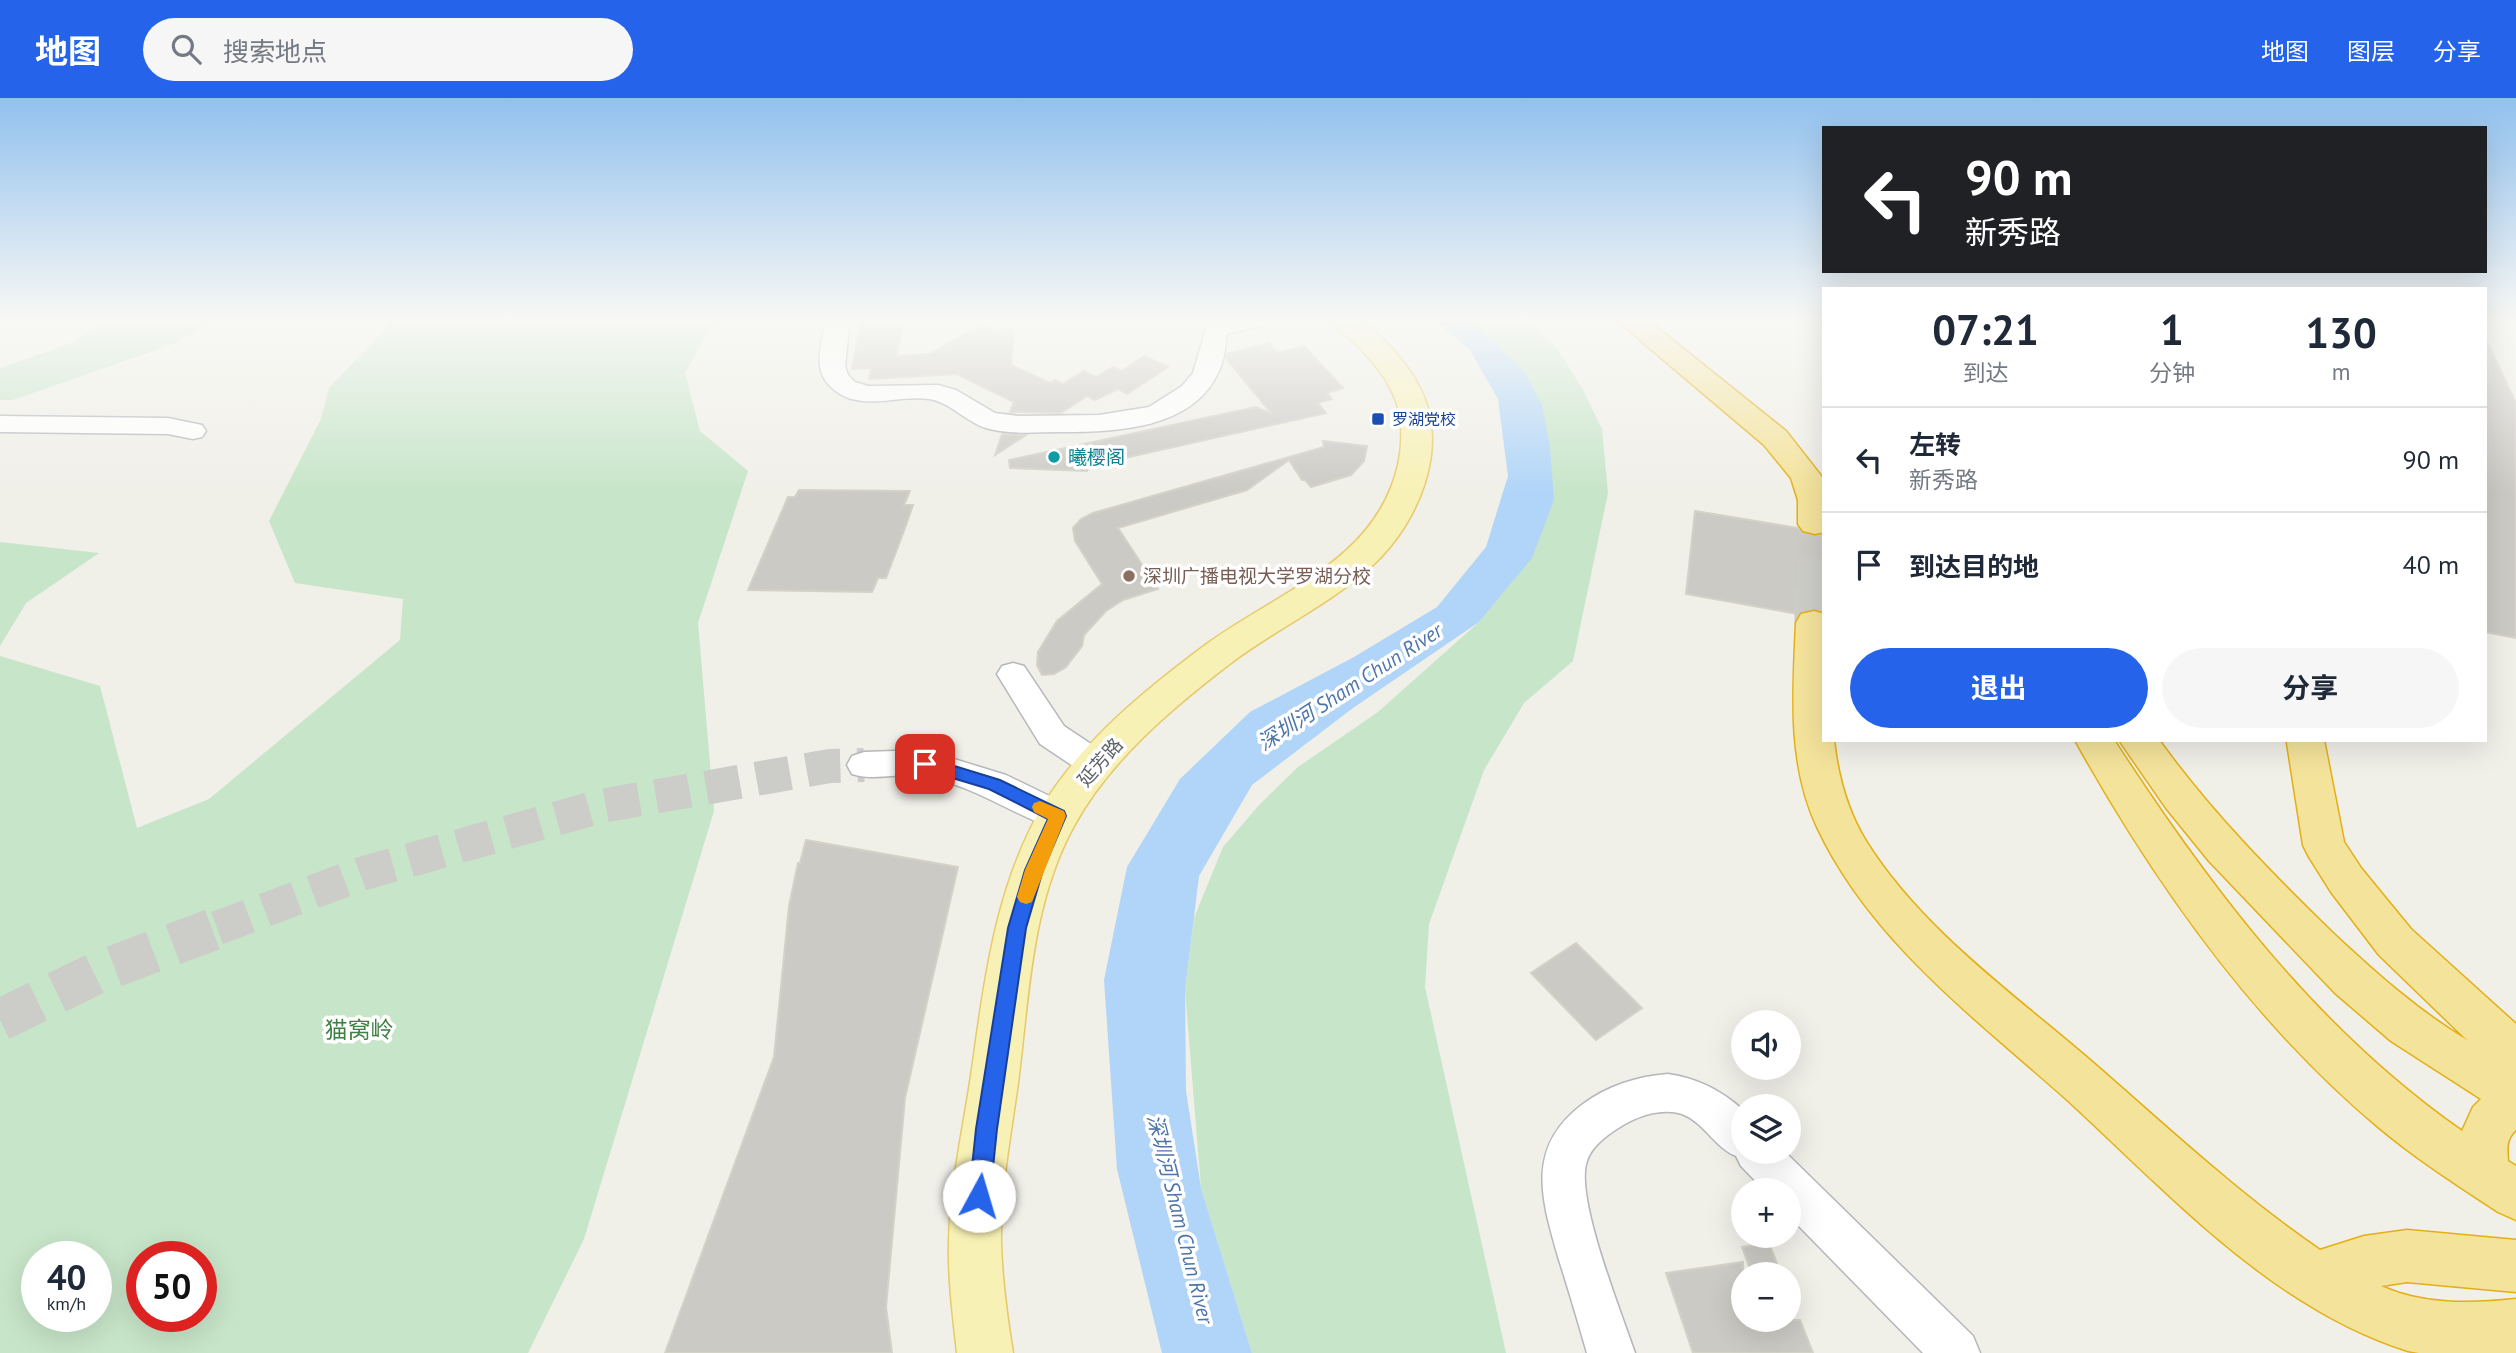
<!DOCTYPE html>
<html lang="zh">
<meta charset="utf-8">
<style>
:root{--surface:#fff;--page:#f6f6f7;--text:#1f2937;--muted:#747a83;--line:#e0e1e3;--accent:#2563eb}
body{margin:0;font-family:"PT Sans","Noto Sans SC",sans-serif;background:var(--page);color:var(--text);height:100vh;display:flex;flex-direction:column;font-size:26px;white-space:nowrap}
*{box-sizing:border-box;margin:0}
p{font-size:23px;color:var(--muted)}
.icon{flex:none;width:38px;height:38px;fill:none;stroke:currentColor;stroke-width:2;stroke-linecap:round;stroke-linejoin:round}
.map{position:relative;flex:1;overflow:hidden}
.details{position:absolute;left:1822px;top:189px;width:665px;height:455px;display:flex;flex-direction:column;background:var(--surface);border-radius:0px;box-shadow:0 7px 28px #0002}
.details>*{flex:none}
.banner{position:absolute;left:1822px;top:28px;width:665px;height:147px;border-radius:0px;box-shadow:0 7px 28px #0002;background:#202124;color:#fff;overflow:hidden}
.controls{position:absolute;left:1731px;top:912px;display:grid;gap:14px}
.controls a{display:grid;place-items:center;width:70px;height:70px;border-radius:50%;background:var(--surface);box-shadow:0 7px 28px #0002;font-size:35px}
.speed{position:absolute;left:21px;top:1143px;display:flex;gap:14px;font-size:35px;font-weight:700;text-align:center}
.speed>*{display:grid;place-content:center;width:91px;height:91px;border-radius:50%;background:var(--surface);box-shadow:0 7px 28px #0002;line-height:1}
.speed small{font-size:18px;font-weight:400}
.speed .limit{border:10px solid #d22;background:#fff;color:#111}
.pin{position:absolute;display:grid;place-items:center;width:60px;height:60px;color:#fff;margin:-30px;border-radius:14px;box-shadow:0 4px 10px #0006}
.me{position:absolute;width:77px;margin:-38px;rotate:6deg;stroke-linejoin:round;filter:drop-shadow(0 0 5px #0008)}
.turn{display:flex;align-items:center;gap:24px;height:147px;padding:0 28px;font-size:32px}
.turn .icon{width:91px;height:91px;stroke-width:2.5}
.turn b{display:block;font-size:49px;line-height:60px}
.eta{display:flex;justify-content:space-evenly;align-items:center;height:119px;text-align:center}
.eta b{font-size:42px;font-weight:700;line-height:49px}
.action{display:flex;gap:14px;margin-top:auto;padding:14px 28px}
.action a{flex:1;height:80px;border-radius:42px;background:var(--accent);color:#fff;font-size:28px;font-weight:700;line-height:80px;text-align:center}
.action a+a{background:var(--page);color:var(--text)}
ul{padding:0;list-style:none}
li{display:flex;align-items:center;gap:21px;height:105px;padding:0 28px;border-top:2px solid var(--line)}
li div{flex:1}
li b{display:block;font-size:26px}
li em{font-style:normal}
header{display:flex;align-items:center;gap:42px;box-sizing:border-box;height:98px;padding:0 35px;background:var(--accent);color:#fff}
header strong{font-size:33px}
nav{display:flex;gap:38px;margin-inline-start:auto;font-size:24px}
.search{width:490px;height:63px;background:var(--page);display:flex;align-items:center;gap:18px;box-sizing:border-box;padding:0 24px;border-radius:38px;color:var(--muted);font-size:26px}
.map>svg:first-child{display:block}
</style>
<header>
<strong>地图</strong>
<div class="search"><svg class="icon" aria-label="search" viewBox="0 0 24 24"><circle cx="10" cy="10" r="6"/><path d="M15 15l6 6"/></svg>搜索地点</div>
<nav><a>地图</a><a>图层</a><a>分享</a></nav>
</header>
<div class="map">
<svg width="2516" height="1255" viewBox="0 0 2516 1255">
<rect width="100%" height="100%" fill="#f0efe8"/>
<g fill="#c7e5c9" fill-rule="evenodd">
<polygon points="108,220 219,220 176,245 13,302 0,302 0,270 71,245"/>
<path d="M396,220H731L709,233L685,275L700,333L748,373L698,525L714,713L584,1141L528,1255H0V558L100,588L137,730L209,701L400,542L403,501L295,485L269,423L321,321L329,290ZM37,1158H96V1218H37ZM142,1158H201V1218H142Z"/>
<polygon points="1469,220 1527,220 1556,249 1582,290 1602,331 1608,395 1573,563 1524,605 1484,672 1429,826 1425,889 1506,1255 1252,1255 1201,1090 1185,892 1194,820 1223,749 1260,706 1298,669 1378,614 1479,524 1530,461 1554,402"/>
<polygon points="0,444 99,455 26,505 0,548"/>
</g>
<polygon fill="#b0d5f8" points="1432,220 1470,220 1526,276 1542,307 1550,349 1554,402 1532,460 1479,524 1353,610 1252,687 1199,778 1185,892 1186,993 1201,1090 1252,1255 1162,1255 1117,1071 1104,882 1127,769 1180,681 1250,614 1354,559 1437,509 1486,449 1508,378 1498,301 1470,252"/>
<g fill="#cccac5" stroke="#d4d1c7" stroke-width="2">
<polygon points="862,220 905,220 896,258 929,256 981,227 991,232 1014,231 1011,267 1050,285 1055,282 1063,286 1084,273 1096,279 1113,269 1122,273 1144,258 1168,269 1127,296 1118,291 1095,302 1087,298 1061,315 1010,314 1014,304 957,276 869,281 871,270 852,271"/>
<polygon points="2485,239 2516,305 2516,540 2485,534"/>
<polygon points="1269,245 1277,255 1304,248 1343,290 1327,295 1332,301 1318,305 1326,315 1089,368 1087,373 1010,370 1009,362 1256,309 1272,316 1226,260 1227,256"/>
<polygon points="1002,336 1013,337 1026,337 995,357"/>
<polygon points="1323,343 1367,348 1364,363 1351,377 1311,389 1305,382 1302,382 1289,362 1247,392 1118,430 1158,491 1123,502 1106,513 1084,537 1082,548 1066,569 1054,576 1042,577 1037,567 1038,554 1057,523 1102,486 1075,443 1073,430 1081,421 1093,415 1324,349"/>
<polygon points="799,392 910,393 904,407 913,407 904,433 886,480 878,480 872,494 748,492 788,399 795,399"/>
<polygon points="1695,413 1798,430 1802,436 1814,439 1824,437 1824,513 1813,510 1798,516 1686,496"/>
<polygon points="806,742 958,769 905,1000 886,1209 892,1255 665,1255 774,959 789,808 798,765 800,765"/>
<polygon points="1576,845 1642,910 1596,942 1531,875"/>
<polygon points="1769,1145 1781,1176 1752,1176 1742,1149"/>
<polygon points="1743,1164 1743,1222 1800,1222 1813,1255 1693,1255 1666,1175"/>
</g>
<g fill="none" stroke-linecap="round" stroke-linejoin="round">
<polyline stroke="#ccccc8" stroke-width="34" stroke-dasharray="34 17" stroke-linecap="butt" points="217,830 361,776 601,708 830,668 864,667"/>
<polyline stroke="#ccccc8" stroke-width="42" stroke-dasharray="42 21" stroke-linecap="butt" points="0,922 99,874 222,828"/>
<polyline stroke="#ccccc8" stroke-width="32" stroke-dasharray="32 16" stroke-linecap="butt" points="1814,491 1815,426"/>
<polyline stroke="#ccccc8" stroke-width="39" stroke-dasharray="39 19" stroke-linecap="butt" points="1814,525 1814,489"/>
<defs>
<g id="minor">
<path d="M826,220H850L845,268L848,277L855,284L868,288L938,287L956,292L995,315L1019,318L1099,317L1149,309L1182,288L1193,275L1207,227L1236,220H1275L1271,225L1227,236C1225,248 1225,261 1219,273C1193,332 1115,334 1060,334C1035,334 1010,337 986,330C966,324 950,304 929,301C896,296 855,317 828,286C812,268 823,241 826,220Z"/>
<polygon points="0,318 168,320 202,327 206,333 202,339 193,341 168,336 0,334"/>
<polygon points="1013,565 1024,568 1064,628 1106,656 1111,665 1106,674 1094,678 1082,674 1040,646 997,576 1002,568"/>
<path d="M925,652L1006,677L1070,708L1076,718L1070,728L1058,732C1013,717 977,689 927,679C903,673 877,684 852,676L847,667L852,658L864,654Z"/>
<path d="M1668,976C1697,980 1721,992 1743,1012V1054H1785L1973,1238L1980,1255H1923L1788,1117V1092H1764L1741,1068L1736,1058C1715,1050 1704,1024 1682,1016C1663,1010 1641,1017 1625,1026C1611,1034 1592,1047 1587,1063C1574,1098 1622,1216 1635,1255H1587C1578,1224 1569,1193 1559,1162C1542,1103 1524,1050 1583,1006C1607,988 1638,978 1668,976Z"/>
</g>
<path id="major" d="M1328,220H1359C1382,239 1405,261 1419,288C1451,348 1419,424 1373,467C1331,506 1277,530 1231,565C1172,610 1110,662 1074,728C1031,806 1029,899 1018,985C1011,1036 1000,1093 1001,1145C1002,1182 1007,1218 1013,1255H957C953,1218 948,1181 949,1144C950,1087 964,1027 972,971C985,879 996,785 1045,704C1085,641 1145,592 1204,548C1275,495 1376,464 1398,367C1402,348 1403,326 1397,306C1388,280 1371,260 1350,241C1343,234 1334,229 1328,220Z"/>
<g id="highway">
<polygon points="1614,220 1645,220 1786,333 1822,379 1824,434 1815,436 1803,433 1798,426 1798,402 1791,380 1764,347"/>
<path d="M1814,513L1824,516V642H1834C1838,678 1847,712 1866,743C1921,831 2012,895 2090,962C2165,1027 2238,1096 2320,1152L2364,1138L2407,1132L2516,1142V1194L2407,1184L2381,1188C2424,1207 2469,1206 2516,1201V1255H2419L2408,1253C2271,1210 2168,1094 2065,1000C1974,919 1870,842 1817,729C1787,665 1793,593 1796,525L1801,516Z"/>
<path d="M2075,642H2114C2210,790 2316,931 2462,1033L2473,1009L2481,1001L2391,943L2335,895L2209,763L2166,710L2119,642H2159C2211,714 2271,775 2334,836C2377,876 2417,912 2467,942L2379,857L2331,794L2309,759L2303,747L2287,645L2288,642H2324L2344,744L2361,770L2411,831L2516,926V1032C2506,1041 2507,1050 2508,1063L2516,1068V1122L2498,1114C2457,1087 2415,1060 2377,1028C2252,923 2154,784 2075,642Z"/>
</g>
</defs>
<use href="#minor" stroke="#b5b7bb" stroke-width="3"/>
<use href="#major" stroke="#e6ca6c" stroke-width="3"/>
<use href="#highway" stroke="#e4af15" stroke-width="3"/>
<use href="#minor" fill="#fff" fill-rule="evenodd"/>
<use href="#major" fill="#f8f1b5" fill-rule="evenodd"/>
<use href="#highway" fill="#f4e39b" fill-rule="evenodd"/>
</g>
<linearGradient id="sky" x2="0" y2="1"><stop stop-color="#91c1ee"/><stop offset="0.56" stop-color="#f8f8f5"/><stop offset="1" stop-color="#f8f8f5" stop-opacity="0"/></linearGradient>
<rect width="2516" height="395" fill="url(#sky)"/>
<polygon fill="#2563eb" stroke="#184099" stroke-width="2" points="925,659 1000,682 1064,713 1066,718 1043,772 1026,830 997,1031 990,1098 987,1105 979,1108 972,1105 969,1098 976,1031 1008,830 1025,772 1048,721 989,691 919,670 917,666 919,661"/>
<polygon fill="#f59e0b" points="1040,703 1064,713 1066,718 1032,804 1026,806 1020,804 1017,799 1025,772 1048,721 1034,714 1032,709 1034,705"/>
<rect fill="#1a4fb4" stroke="#fff" stroke-width="2.5" x="1371" y="314" width="14" height="14" rx="3.5"/>
<circle fill="#0f9aa8" stroke="#fff" stroke-width="2.5" cx="1054" cy="359" r="7"/>
<circle fill="#8d6e63" stroke="#fff" stroke-width="2.5" cx="1129" cy="478" r="7"/>
<g text-anchor="middle" stroke-width="7" stroke-linejoin="round" paint-order="stroke">
<g font-size="16" fill="#164399" stroke="#fff" text-anchor="start">
<text x="1392" y="327">罗湖党校</text>
</g>
<g font-size="19" fill="#0d838f" stroke="#fff" text-anchor="start">
<text x="1068" y="366">曦樱阁</text>
</g>
<g font-size="19" fill="#785e54" stroke="#fff" text-anchor="start">
<text x="1143" y="485">深圳广播电视大学罗湖分校</text>
</g>
<g font-size="19" fill="#5f6267" stroke="#fff">
<text transform="translate(1100 664) rotate(-49)" y="7">延芳路</text>
</g>
<g font-size="21" font-style="italic" fill="#4d75aa" stroke="#fff">
<text transform="translate(1350 589) rotate(-33)" y="7">深圳河 Sham Chun River</text>
<text transform="translate(1180 1121) rotate(76)" y="7">深圳河 Sham Chun River</text>
</g>
<g font-size="23" fill="#3d8043" stroke="#fff">
<text x="359" y="940">猫窝岭</text>
</g>
</g>
</svg>
<div class="controls">
<a><svg class="icon" aria-label="sound" viewBox="0 0 24 24"><path d="M4 9h4l5-4v14l-5-4H4zM17 9q2 3 0 6"/></svg></a>
<a><svg class="icon" aria-label="layers" viewBox="0 0 24 24"><path d="M12 4l9 5-9 5-9-5zM3 14l9 5 9-5"/></svg></a>
<a>+</a>
<a>−</a>
</div>
<div class="speed"><div>40<small>km/h</small></div><div class="limit">50</div></div>
<div class="pin" style="left:925px;top:666px;background:#d93025"><svg class="icon" aria-label="arrive" viewBox="0 0 24 24"><path d="M6 21V4h12l-3 4 3 4H6"/></svg></div>
<svg class="me" style="left:979px;top:1098px" viewBox="-20 -20 40 40"><circle r="19" fill="#fff"/><path d="M0-13L10 11 0 6-10 11z" fill="#2563eb"/></svg>
<div class="banner">
<div class="turn"><svg class="icon" aria-label="left" viewBox="0 0 24 24"><path d="M17 20v-9H6M10 6l-5 5 5 5"/></svg><div><b>90 m</b>新秀路</div></div>
</div>
<section class="details">
<div class="eta">
<div><b>07:21</b><p>到达</p></div>
<div><b>1</b><p>分钟</p></div>
<div><b>130</b><p>m</p></div>
</div>
<ul>
<li><svg class="icon" aria-label="left" viewBox="0 0 24 24"><path d="M17 20v-9H6M10 6l-5 5 5 5"/></svg><div><b>左转</b><p>新秀路</p></div><em>90 m</em></li>
<li><svg class="icon" aria-label="arrive" viewBox="0 0 24 24"><path d="M6 21V4h12l-3 4 3 4H6"/></svg><div><b>到达目的地</b></div><em>40 m</em></li>
</ul>
<div class="action"><a>退出</a><a>分享</a></div>
</section>
</div>
